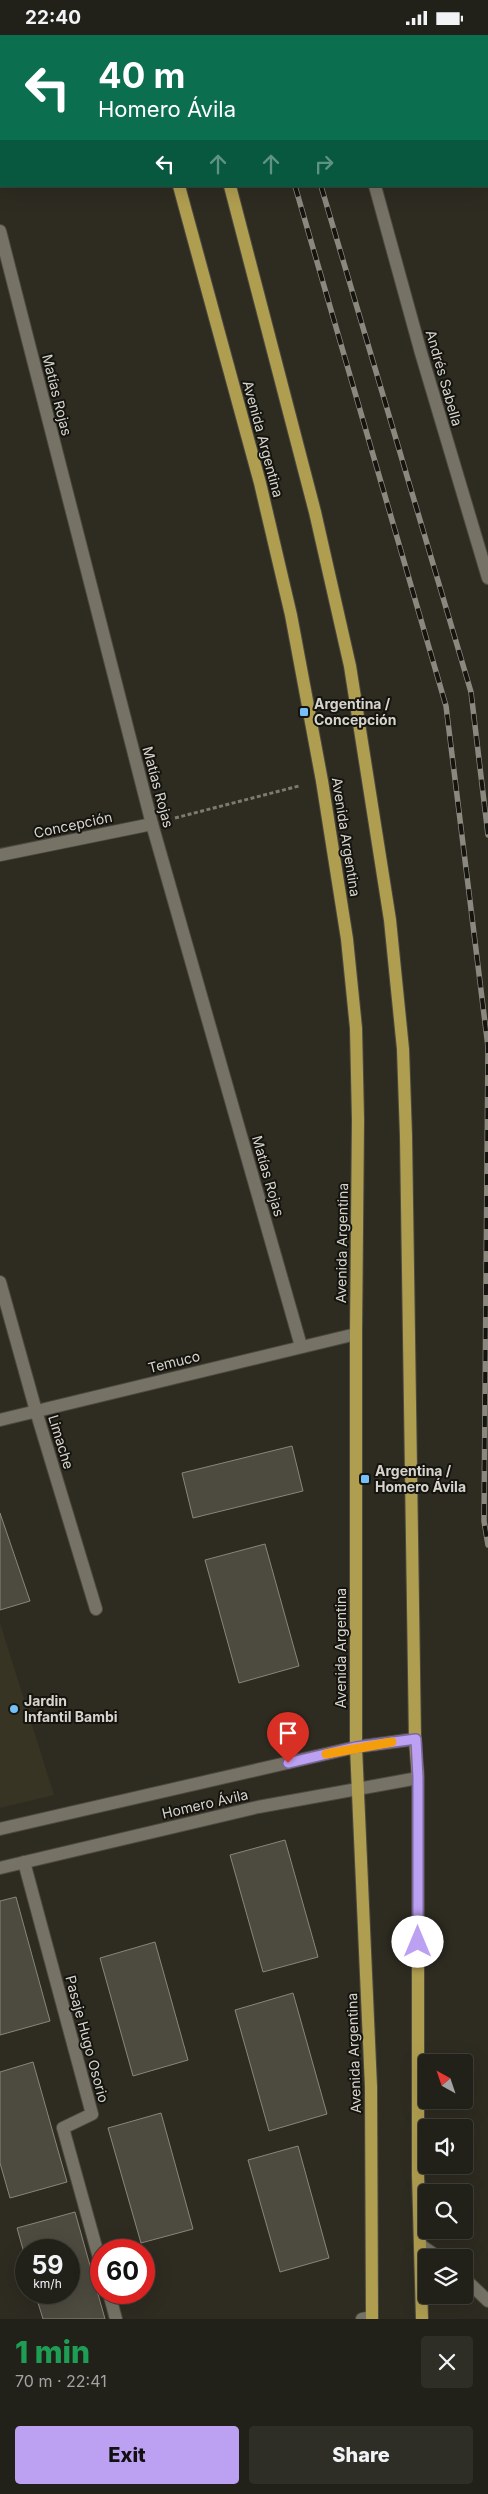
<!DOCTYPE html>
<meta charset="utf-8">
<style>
:root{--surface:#222119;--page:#2e2e26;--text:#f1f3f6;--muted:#a2a3a2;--line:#3f3e38;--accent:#bca0f2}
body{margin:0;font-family:Inter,sans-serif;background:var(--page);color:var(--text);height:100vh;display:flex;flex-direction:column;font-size:19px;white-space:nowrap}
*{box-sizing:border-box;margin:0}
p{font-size:16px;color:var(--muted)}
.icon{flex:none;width:28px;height:28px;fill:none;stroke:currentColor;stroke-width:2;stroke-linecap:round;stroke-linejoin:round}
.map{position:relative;height:2284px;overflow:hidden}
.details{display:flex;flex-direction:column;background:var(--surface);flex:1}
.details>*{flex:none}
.hud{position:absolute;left:0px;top:0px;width:489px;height:152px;box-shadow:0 5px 20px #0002,0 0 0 1px var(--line);background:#0b6e4f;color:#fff;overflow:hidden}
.needle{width:32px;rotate:320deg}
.fabs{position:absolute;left:418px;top:2019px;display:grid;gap:10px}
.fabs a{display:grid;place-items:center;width:55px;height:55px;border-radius:5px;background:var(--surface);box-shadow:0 5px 20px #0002,0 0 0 1px var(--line);font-size:25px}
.speed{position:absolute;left:15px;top:2204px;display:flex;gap:10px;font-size:25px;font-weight:700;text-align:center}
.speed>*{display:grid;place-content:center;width:65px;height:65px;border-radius:50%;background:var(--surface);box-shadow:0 5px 20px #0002,0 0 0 1px var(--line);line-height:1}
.speed small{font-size:12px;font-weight:400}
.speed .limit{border:8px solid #d22;background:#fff;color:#111}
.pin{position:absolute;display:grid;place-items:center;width:42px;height:42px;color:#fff;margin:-51px -21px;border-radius:50% 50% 50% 0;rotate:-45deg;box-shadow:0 0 5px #0007}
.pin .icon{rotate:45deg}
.me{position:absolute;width:55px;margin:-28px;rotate:0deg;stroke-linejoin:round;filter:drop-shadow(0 0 4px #0008)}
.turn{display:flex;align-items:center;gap:18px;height:105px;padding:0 15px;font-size:22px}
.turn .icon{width:65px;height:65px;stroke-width:2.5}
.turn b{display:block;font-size:35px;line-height:42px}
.lanes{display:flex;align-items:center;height:48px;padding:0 15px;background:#0003;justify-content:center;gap:25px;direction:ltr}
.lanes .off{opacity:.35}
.round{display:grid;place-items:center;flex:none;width:52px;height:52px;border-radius:5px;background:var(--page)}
.headline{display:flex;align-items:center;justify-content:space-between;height:85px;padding:0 15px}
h1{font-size:30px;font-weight:800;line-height:38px;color:#1e9e55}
.action{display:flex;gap:10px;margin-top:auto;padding:10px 15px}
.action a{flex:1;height:58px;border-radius:5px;background:var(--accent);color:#111;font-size:20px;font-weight:800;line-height:58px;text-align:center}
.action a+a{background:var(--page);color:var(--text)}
.status{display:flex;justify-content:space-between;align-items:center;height:35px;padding:0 25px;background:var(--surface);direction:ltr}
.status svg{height:14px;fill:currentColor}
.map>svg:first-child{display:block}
</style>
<div class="status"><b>22:40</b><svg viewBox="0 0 49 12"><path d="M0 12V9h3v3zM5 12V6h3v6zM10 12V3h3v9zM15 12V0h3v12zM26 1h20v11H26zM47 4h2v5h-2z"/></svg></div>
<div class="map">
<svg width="488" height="2284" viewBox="0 0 488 2284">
<rect width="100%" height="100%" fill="#2e2c21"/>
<polygon fill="#383423" points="0,1588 54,1760 0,1773"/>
<g fill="#4d4b3f" stroke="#898679">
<polygon points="292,1411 303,1456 193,1483 182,1438"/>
<polygon points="0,1478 30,1566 0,1575"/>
<polygon points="265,1509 299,1631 239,1648 205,1525"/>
<polygon points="285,1805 318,1922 263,1937 230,1820"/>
<polygon points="16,1862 50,1986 0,2000 0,1866"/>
<polygon points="155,1907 188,2025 133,2041 100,1923"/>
<polygon points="293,1958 327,2079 269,2096 235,1975"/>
<polygon points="33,2027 67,2147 10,2163 0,2128 0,2037"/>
<polygon points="161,2078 193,2194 141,2208 108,2093"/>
<polygon points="298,2111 329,2223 280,2237 248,2125"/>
<polygon points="75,2177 105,2284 43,2284 35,2258 69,2258 69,2215 26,2215 26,2225 17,2193"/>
</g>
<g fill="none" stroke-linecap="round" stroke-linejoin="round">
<defs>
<g id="lane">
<polyline points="24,1827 92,2079 63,2093 101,2230"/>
<polyline points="109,2258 116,2284"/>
</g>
<g id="street">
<polyline points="0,196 152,789 301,1311"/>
<polyline points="0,820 152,789"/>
<polyline points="0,1247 36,1376 96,1574"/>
<polyline points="0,1385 356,1299"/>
<polyline points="422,2211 438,2222"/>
<polyline points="464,2243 488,2266"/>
<polyline points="362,2284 372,2282"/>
</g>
<g id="secondary">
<polyline points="336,0 336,1"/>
<polyline points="375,151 421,318 488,543"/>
<polyline points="0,1794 356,1712 415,1704"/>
<polyline points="0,1833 258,1772 418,1743"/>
</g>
<g id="primary">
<polyline points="137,0 138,1"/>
<polyline points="190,0 190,1"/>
<polyline points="179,151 260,448 291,580 322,746 347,904 356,993 358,1085 356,1299 356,1712 371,2052 372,2284"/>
<polyline points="230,151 315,477 350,631 390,885 403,1014 406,1101 415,1704 418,1743 418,2140 422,2284"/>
</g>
</defs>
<use href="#lane" stroke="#4c4a41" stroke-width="14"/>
<use href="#street" stroke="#4c4a41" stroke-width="14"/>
<use href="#secondary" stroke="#4c4a41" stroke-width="14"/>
<use href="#primary" stroke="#4c4a41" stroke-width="14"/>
<polyline stroke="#7d7b71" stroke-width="3" stroke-dasharray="4 2.5" stroke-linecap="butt" points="175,783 299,751"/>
<use href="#lane" stroke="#767366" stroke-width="12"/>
<use href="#street" stroke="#767366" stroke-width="12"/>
<use href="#secondary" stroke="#767366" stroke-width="12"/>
<use href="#primary" stroke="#b09e50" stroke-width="12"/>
<defs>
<g id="rail">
<polyline points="252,0 252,1"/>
<polyline points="277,0 277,1"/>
<polyline points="295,151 446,671 488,1012 484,1486 488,1510"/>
<polyline points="321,151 471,657 488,800"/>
</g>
</defs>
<use href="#rail" stroke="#8a887f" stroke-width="5.5"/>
<use href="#rail" stroke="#15140f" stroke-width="4" stroke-dasharray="11" stroke-linecap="butt"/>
</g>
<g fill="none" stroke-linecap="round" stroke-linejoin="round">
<defs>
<polyline id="route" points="288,1728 356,1712 416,1704 418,1743 418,1907"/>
</defs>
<use href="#route" stroke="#7a689d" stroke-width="12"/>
<use href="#route" stroke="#bca0f2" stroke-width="9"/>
<polyline stroke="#f59e0b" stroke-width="9" points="326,1719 392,1707"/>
</g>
<g fill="#75c0f6" stroke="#15140f" stroke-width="2">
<rect x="299" y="672" width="10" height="10" rx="2.5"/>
<rect x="360" y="1439" width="10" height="10" rx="2.5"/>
<circle cx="14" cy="1674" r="5"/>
</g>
<g text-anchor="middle" stroke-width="4" stroke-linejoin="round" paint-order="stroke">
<g font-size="14" fill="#d6d4cd" stroke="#15140f">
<text transform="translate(444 343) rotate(74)" y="5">Andrés Sabella</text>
<text transform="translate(57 360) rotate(76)" y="5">Matías Rojas</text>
<text transform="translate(263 404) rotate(75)" y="5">Avenida Argentina</text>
<text transform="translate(158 752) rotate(75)" y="5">Matías Rojas</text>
<text transform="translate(73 790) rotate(-12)" y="5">Concepción</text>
<text transform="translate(346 802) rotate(81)" y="5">Avenida Argentina</text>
<text transform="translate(268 1141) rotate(74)" y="5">Matías Rojas</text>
<text transform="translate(342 1208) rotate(-89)" y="5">Avenida Argentina</text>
<text transform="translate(174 1327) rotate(-14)" y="5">Temuco</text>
<text transform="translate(61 1407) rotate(73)" y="5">Limache</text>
<text transform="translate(341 1613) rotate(-90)" y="5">Avenida Argentina</text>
<text transform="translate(205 1769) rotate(-13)" y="5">Homero Ávila</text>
<text transform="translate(87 2004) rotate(75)" y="5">Pasaje Hugo Osorio</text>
<text transform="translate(354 2018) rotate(-92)" y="5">Avenida Argentina</text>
</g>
<g font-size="14" font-weight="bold" fill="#d6d4cd" stroke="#15140f" text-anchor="start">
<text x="314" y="674">Argentina /<tspan x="314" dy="16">Concepción</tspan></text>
<text x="375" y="1441">Argentina /<tspan x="375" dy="16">Homero Ávila</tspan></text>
<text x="24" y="1671">Jardin<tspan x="24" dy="16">Infantil Bambi</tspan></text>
</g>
</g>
</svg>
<div class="fabs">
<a><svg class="needle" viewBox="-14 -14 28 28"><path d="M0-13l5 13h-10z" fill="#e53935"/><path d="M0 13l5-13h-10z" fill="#a2a3a2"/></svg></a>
<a><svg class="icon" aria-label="sound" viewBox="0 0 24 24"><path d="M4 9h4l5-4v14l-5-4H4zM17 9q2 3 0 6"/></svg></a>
<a><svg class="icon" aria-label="search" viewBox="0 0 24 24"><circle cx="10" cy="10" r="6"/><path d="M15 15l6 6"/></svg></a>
<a><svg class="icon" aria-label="layers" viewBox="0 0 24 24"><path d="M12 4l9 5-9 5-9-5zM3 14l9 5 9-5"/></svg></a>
</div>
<div class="speed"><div>59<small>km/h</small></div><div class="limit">60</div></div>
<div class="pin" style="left:288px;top:1728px;background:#d93025"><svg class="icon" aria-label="arrive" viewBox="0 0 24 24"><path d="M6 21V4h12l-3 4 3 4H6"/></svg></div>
<svg class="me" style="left:418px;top:1907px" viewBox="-20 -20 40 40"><circle r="19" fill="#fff"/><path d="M0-13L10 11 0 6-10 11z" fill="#bca0f2"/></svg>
<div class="hud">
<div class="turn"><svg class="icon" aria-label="left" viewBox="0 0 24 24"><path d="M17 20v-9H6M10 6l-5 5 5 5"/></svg><div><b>40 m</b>Homero Ávila</div></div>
<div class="lanes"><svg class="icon" aria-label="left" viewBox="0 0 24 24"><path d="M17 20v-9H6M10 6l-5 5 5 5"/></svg><svg class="icon off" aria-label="ahead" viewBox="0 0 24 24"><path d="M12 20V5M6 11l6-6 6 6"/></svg><svg class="icon off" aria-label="ahead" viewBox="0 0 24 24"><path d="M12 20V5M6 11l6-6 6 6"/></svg><svg class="icon off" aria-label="right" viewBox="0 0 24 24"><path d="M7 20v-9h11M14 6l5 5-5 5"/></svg></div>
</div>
</div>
<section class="details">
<div class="headline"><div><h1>1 min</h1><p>70 m · 22:41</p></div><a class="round"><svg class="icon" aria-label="close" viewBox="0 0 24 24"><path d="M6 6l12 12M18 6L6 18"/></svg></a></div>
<div class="action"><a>Exit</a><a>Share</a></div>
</section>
